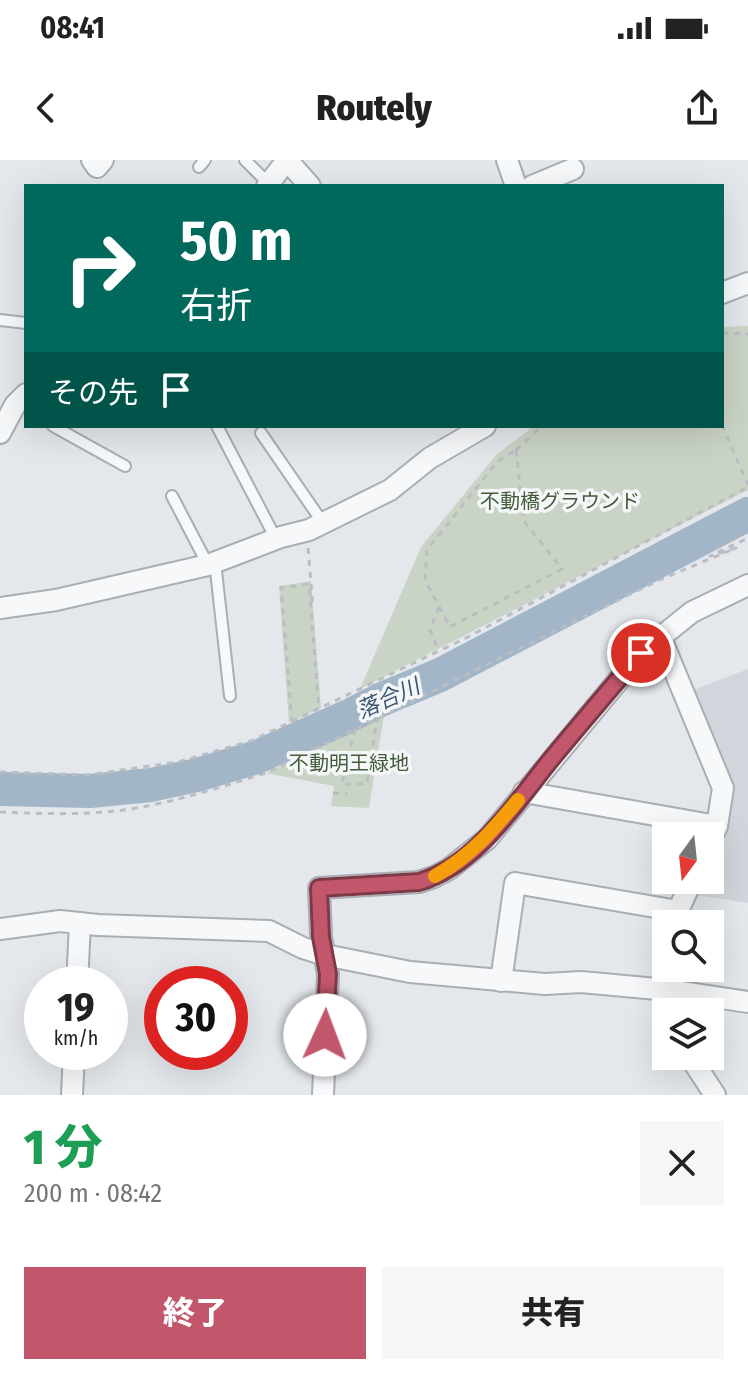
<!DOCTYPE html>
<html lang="ja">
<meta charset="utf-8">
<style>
:root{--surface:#fff;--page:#f6f6f6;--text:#222;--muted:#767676;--accent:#c2576b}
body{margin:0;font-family:"Fira Sans Condensed","Noto Sans JP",sans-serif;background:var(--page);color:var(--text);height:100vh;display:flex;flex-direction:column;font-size:30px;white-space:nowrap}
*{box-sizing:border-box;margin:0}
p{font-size:26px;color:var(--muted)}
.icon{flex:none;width:44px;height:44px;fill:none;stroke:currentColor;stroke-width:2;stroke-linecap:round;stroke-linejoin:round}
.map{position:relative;height:935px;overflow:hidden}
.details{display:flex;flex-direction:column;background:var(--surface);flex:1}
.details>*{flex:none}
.hud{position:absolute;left:24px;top:24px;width:700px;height:244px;border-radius:0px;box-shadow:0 8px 32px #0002;background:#00695c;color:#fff;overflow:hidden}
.needle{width:52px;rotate:195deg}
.buttons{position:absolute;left:652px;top:662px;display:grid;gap:16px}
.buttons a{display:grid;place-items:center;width:72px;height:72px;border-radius:0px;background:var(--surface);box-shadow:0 8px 32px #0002;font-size:40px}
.speed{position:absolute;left:24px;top:806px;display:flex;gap:16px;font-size:40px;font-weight:700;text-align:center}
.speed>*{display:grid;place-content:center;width:104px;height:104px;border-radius:50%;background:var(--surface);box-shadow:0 8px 32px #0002;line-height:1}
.speed small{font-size:20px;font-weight:400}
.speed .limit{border:12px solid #d22;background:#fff;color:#111}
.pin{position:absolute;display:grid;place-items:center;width:68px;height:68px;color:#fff;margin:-34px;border:4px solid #fff;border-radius:50%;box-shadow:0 2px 8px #0007}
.me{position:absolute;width:88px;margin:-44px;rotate:2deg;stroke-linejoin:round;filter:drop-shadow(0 0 6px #0008)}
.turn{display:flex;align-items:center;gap:28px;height:168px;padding:0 24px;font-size:36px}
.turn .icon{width:104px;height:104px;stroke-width:2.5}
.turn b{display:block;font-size:56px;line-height:68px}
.then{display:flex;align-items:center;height:76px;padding:0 24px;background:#0003;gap:16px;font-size:30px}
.round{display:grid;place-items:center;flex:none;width:84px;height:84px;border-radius:0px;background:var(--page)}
.head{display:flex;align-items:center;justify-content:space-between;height:136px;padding:0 24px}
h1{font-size:48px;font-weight:800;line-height:60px;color:#1e9e55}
.primary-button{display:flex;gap:16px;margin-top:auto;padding:16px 24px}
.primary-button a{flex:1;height:92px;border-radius:0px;background:var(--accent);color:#fff;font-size:32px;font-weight:800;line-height:92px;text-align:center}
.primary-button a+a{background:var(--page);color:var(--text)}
.status{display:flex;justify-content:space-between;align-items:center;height:56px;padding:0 40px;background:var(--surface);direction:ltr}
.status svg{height:22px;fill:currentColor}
header{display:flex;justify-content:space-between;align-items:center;height:104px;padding:0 24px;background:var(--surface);font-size:36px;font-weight:800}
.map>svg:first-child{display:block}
</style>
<div class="status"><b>08:41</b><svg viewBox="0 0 49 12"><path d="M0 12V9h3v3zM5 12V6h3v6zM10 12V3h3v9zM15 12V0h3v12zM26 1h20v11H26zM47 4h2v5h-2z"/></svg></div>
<header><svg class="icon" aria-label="back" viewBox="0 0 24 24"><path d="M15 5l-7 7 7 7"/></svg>Routely<svg class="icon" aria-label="share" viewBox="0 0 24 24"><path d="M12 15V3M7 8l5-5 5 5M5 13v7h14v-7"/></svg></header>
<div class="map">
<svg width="748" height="935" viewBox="0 0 748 935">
<rect width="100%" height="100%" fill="#e4e7eb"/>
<polygon fill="#d2d6dc" points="748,509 748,743 690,734 696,720 710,720 710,689 725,661 691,531"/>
<g fill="#cad4c6">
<polygon points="748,166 748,330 360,529 421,387 497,294 534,266 722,266 722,167"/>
<polygon points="311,421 321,548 289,563 279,426"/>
<polygon points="384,555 369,648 331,646 334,626 266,613"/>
</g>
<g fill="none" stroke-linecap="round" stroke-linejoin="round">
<polyline stroke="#a3b6c7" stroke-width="34" points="0,629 90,631 151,625 197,615 257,597 351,555 380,540 440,515 748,354"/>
<defs>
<g id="lane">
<polyline points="245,0 269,24"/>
<polyline points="199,7 205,0"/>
<polyline points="0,160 26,163"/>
<polyline points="53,266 125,306"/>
<polyline points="217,266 276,379"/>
<polyline points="261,273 323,363"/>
<polyline points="172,336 208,405"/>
<polyline points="215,402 230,536"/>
</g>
<g id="street">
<polyline points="92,0 97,7 103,0"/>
<polyline points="287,0 310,26"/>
<polyline points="507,0 516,26"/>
<polyline points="267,26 287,0"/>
<polyline points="532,26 573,9"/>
<polyline points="722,133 748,123"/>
<polyline points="0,273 15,245 26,234"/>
<polyline points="0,448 56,440 208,405 281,377 309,370 390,330 430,298 485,266"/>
<polyline points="660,476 723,628 717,666 710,681"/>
<polyline points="524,632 717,666"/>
<polyline points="676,764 678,751 692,720"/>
<polyline points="0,769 60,761 98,765 269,771 303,788 325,795 410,812 545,824 581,822 668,830 748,842"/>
<polyline points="501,821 515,723 678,751"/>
<polyline points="77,824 80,763"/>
<polyline points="668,830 671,808"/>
<polyline points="694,896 696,906 715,935"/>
<polyline points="72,935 74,892"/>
<polyline points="323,935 328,814 321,777 319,728 419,722 434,717 449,709 487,679 641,493 692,452 748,425"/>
</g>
</defs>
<use href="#lane" stroke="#a9aeb5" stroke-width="14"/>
<use href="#street" stroke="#a9aeb5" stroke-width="24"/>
<g stroke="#babec2" stroke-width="3" stroke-dasharray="6 6" stroke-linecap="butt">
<polyline points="722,173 748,174"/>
<polyline points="722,265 748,325"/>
<polygon points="516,290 524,361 562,409 450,467 425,420 427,390 497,302"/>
<polyline points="516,290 542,266"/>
<polyline points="308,388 313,448"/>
<polyline points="439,447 430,470 439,491"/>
<polyline points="292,562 281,428 309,424 319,549"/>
<polyline points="355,569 342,624 367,624 377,559"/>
<polyline points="0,612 87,615 178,602 251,581 468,477 748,327"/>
<polyline points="333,633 347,634"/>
<path d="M0,652C49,654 99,656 147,646C188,638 227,625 266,613L657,421L736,388L710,396L748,378"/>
</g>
<use href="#lane" stroke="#f7f8f9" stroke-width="10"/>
<use href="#street" stroke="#f7f8f9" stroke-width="20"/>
</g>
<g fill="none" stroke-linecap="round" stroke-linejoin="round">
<defs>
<path id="route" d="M325,875L328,814L321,777L319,728L419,722C477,705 516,642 553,597C582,562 611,528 641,493"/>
</defs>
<use href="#route" stroke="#7e3946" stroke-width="20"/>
<use href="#route" stroke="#c2576b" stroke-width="14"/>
<path stroke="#f59e0b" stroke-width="14" d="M435,716C471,696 492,671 518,640"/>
</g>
<g text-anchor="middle" stroke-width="7" stroke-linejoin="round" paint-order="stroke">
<g font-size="20" fill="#435c3c" stroke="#f4f6f8">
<text x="560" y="348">不動橋グラウンド</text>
<text x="349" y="610">不動明王緑地</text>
</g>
<g font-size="22" font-style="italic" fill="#3b5672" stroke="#f4f6f8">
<text transform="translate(388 538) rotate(-24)" y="8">落合川</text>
</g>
</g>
</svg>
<div class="buttons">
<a><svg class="needle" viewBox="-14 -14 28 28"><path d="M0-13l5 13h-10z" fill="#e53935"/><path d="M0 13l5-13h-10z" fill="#767676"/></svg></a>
<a><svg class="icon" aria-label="search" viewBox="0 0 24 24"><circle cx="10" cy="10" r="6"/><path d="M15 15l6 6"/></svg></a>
<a><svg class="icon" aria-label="layers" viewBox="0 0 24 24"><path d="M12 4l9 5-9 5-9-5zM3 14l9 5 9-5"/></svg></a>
</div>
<div class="speed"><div>19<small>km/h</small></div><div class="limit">30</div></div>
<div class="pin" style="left:641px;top:493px;background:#d93025"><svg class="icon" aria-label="arrive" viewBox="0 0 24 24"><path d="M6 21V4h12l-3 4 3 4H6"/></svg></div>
<svg class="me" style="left:325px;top:875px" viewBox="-20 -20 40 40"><circle r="19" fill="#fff"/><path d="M0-13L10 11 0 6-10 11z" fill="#c2576b"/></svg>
<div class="hud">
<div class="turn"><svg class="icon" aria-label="right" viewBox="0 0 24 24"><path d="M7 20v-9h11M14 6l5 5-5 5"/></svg><div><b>50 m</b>右折</div></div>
<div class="then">その先<svg class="icon" aria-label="arrive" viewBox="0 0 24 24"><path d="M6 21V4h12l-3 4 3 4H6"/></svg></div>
</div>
</div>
<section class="details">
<div class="head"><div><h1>1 分</h1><p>200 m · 08:42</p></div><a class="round"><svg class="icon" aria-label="close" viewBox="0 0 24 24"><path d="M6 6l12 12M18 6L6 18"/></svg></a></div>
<div class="primary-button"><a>終了</a><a>共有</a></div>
</section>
